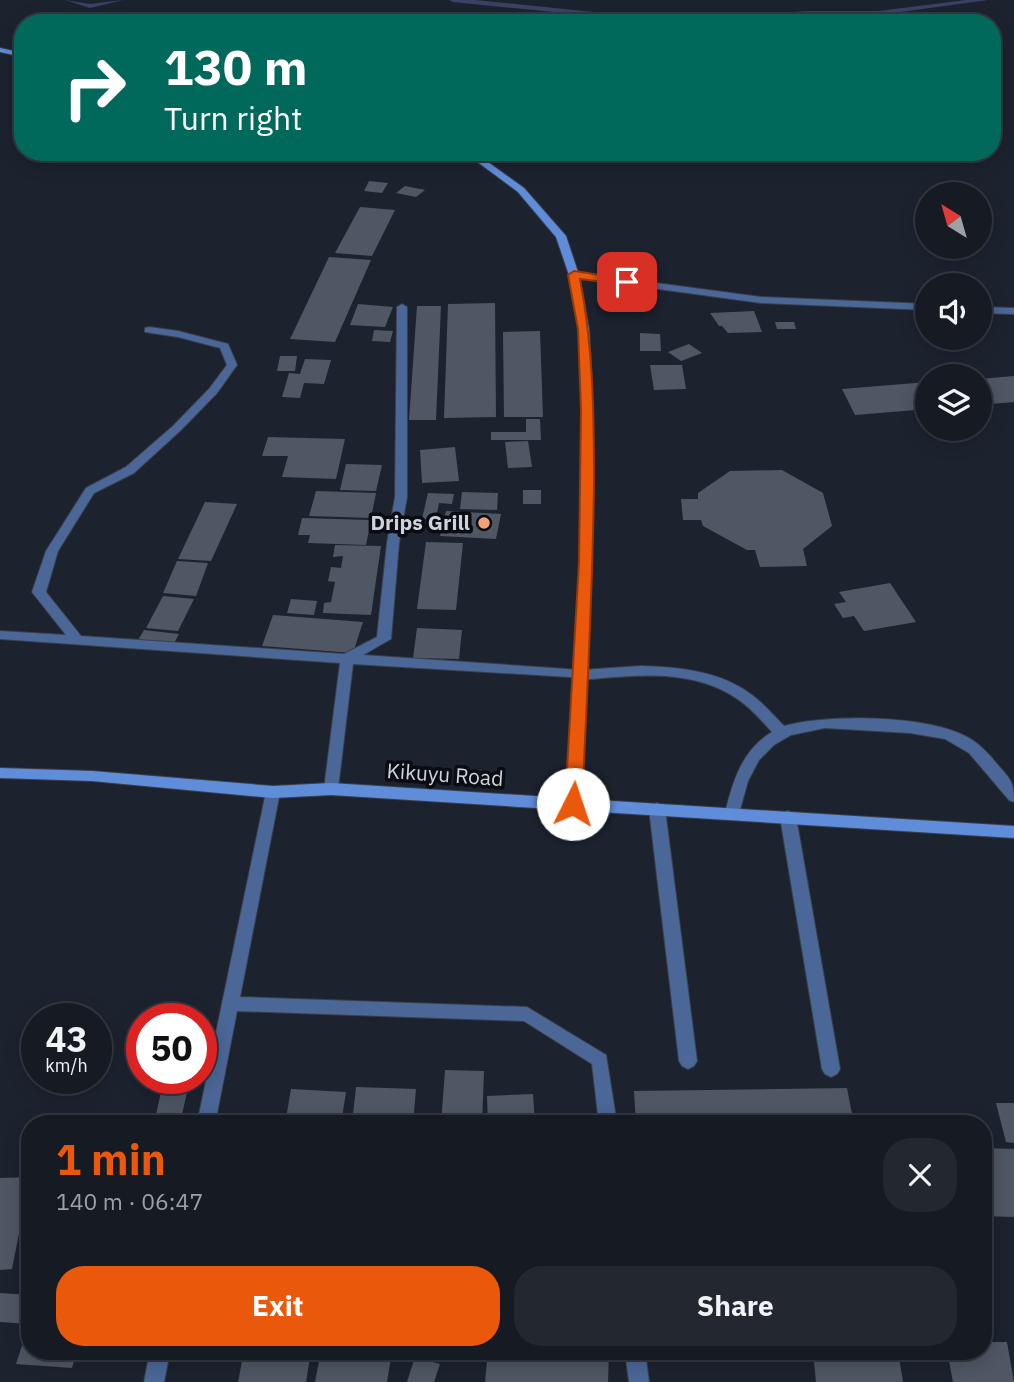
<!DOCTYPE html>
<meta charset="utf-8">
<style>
:root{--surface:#151a23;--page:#222730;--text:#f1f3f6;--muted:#9da1a6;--line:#343841;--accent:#ea580c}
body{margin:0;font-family:"IBM Plex Sans",sans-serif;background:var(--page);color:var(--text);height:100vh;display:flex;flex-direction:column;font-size:26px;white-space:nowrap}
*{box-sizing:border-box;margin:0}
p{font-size:23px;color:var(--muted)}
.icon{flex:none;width:38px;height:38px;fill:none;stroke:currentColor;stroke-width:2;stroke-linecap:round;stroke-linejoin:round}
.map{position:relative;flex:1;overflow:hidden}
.side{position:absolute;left:21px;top:1115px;width:971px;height:245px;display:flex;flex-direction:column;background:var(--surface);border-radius:28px;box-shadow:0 4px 18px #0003,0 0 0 2px var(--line)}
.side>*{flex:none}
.banner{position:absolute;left:14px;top:14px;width:987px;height:147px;border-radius:28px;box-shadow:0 4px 18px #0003,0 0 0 2px var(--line);background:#00695c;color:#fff;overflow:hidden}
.needle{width:46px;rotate:323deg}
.buttons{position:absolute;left:915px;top:182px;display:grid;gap:14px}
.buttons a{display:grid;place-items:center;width:77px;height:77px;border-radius:50%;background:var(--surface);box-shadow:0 4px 18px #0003,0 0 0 2px var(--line);font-size:35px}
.speed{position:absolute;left:21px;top:1003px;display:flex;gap:14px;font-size:35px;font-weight:700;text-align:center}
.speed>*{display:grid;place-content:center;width:91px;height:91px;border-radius:50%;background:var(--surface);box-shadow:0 4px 18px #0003,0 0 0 2px var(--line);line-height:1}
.speed small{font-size:18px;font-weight:400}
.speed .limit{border:10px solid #d22;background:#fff;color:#111}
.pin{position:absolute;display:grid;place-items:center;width:60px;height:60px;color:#fff;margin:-30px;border-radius:14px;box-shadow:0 4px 10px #0006}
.me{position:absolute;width:77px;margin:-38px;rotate:4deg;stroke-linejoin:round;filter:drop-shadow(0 0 5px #0008)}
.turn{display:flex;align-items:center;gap:24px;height:147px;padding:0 35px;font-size:32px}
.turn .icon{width:91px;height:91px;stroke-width:2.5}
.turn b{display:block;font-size:49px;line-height:60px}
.round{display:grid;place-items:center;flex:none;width:74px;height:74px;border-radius:28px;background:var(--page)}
.headline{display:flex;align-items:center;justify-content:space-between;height:119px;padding:0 35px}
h1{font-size:42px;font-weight:800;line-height:52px;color:var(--accent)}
.primary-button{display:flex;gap:14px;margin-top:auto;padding:14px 35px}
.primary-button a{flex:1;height:80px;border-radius:28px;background:var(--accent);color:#fff;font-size:28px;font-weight:800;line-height:80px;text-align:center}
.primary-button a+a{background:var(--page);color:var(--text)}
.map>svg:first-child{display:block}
</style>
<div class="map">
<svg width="1014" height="1382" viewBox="0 0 1014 1382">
<rect width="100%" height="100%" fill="#1c232f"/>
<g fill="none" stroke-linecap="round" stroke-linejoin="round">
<g fill="#3e4167" fill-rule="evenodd">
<polygon points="65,0 90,4 123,0 90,8"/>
<polygon points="449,0 475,0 604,13 749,15 808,11 879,11 966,0 988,0 879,15 808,15 749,19 604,17 453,2"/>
</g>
</g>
<g fill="#4f5764">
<polygon points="369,181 388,183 382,193 364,191"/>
<polygon points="405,186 425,190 416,197 396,193"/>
<polygon points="360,207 395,210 372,256 335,253"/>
<polygon points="329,257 371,260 335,342 290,339"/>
<polygon points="495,303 496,417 444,418 448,304"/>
<polygon points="358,304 393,307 385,327 350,325"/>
<polygon points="417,306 441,306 436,420 409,420"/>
<polygon points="754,311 762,332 728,333 722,326 719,326 710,313"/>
<polygon points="775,322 794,322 796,329 777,329"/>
<polygon points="374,330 393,331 390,342 372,341"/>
<polygon points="540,331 543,417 504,417 503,332"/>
<polygon points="640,333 660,334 661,351 640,351"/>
<polygon points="689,344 702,353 681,361 668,352"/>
<polygon points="280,356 297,356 295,371 277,371"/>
<polygon points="305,359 331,360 324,384 304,383 300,398 282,397 289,373 300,374"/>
<polygon points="650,365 682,365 686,389 654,390"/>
<polygon points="1014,376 1014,402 980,405 980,379"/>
<polygon points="928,382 928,409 855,415 842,389"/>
<polygon points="526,419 540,419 541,440 491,440 491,432 526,432"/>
<polygon points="268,437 345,439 336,479 282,477 288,456 262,456"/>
<polygon points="528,441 532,467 508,468 505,442"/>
<polygon points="455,447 459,481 422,483 420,450"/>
<polygon points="346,464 382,465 376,491 340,490"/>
<polygon points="782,470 823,493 832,526 803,549 807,566 760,567 755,550 747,550 703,526 701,520 683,520 681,499 698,499 698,493 730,471"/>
<rect x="523" y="490" width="18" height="14"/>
<polygon points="316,491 376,493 371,518 309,516"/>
<polygon points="462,492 498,493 497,510 460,509"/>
<polygon points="428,493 454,494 452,504 439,503 435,524 421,523"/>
<polygon points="205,502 237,504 211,561 178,559"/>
<polygon points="446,511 501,514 496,539 440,536"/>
<polygon points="302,518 371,520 366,545 308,543 310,535 298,535"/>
<polygon points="426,542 463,543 456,610 417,609"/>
<polygon points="335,545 381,546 371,615 323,613 324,603 331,602 335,582 328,581 331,567 341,568 343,556 333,557"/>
<polygon points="177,561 208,563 196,596 163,593"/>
<polygon points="890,583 916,622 864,631 854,616 843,618 834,604 846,602 839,592"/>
<polygon points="163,596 194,599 178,631 146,628"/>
<polygon points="291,599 317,601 314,615 287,613"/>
<polygon points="273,615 363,622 353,653 262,646"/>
<polygon points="417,628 462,630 459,659 413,658"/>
<polygon points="144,630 179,634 173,645 138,640"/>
<polygon points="155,1004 194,1010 191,1018 150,1018"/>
<polygon points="445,1070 484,1071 482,1124 441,1124"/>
<polygon points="164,1078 190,1078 180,1124 154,1124"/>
<polygon points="356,1087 416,1089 413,1124 352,1124"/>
<polygon points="847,1088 854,1124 636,1124 634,1091"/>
<polygon points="291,1089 346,1092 341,1124 285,1124"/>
<polygon points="533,1094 535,1124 488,1124 487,1096"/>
<polygon points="996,1103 1014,1103 1014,1143 1006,1142"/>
<polygon points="984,1148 1014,1149 1014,1217 984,1216"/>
<polygon points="30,1177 12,1269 0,1270 0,1178"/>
<polygon points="0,1293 30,1295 30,1351 77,1351 72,1368 16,1364 29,1324 0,1322"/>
<polygon points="984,1342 1007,1342 1014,1382 953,1382 947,1351 984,1351"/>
<polygon points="244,1351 311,1351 306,1382 238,1382"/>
<polygon points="321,1351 392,1351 387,1382 315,1382"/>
<polygon points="488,1351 609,1351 608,1382 485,1382"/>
<polygon points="813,1351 898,1351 903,1382 816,1382"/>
<polygon points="415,1357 440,1364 434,1382 407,1382"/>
</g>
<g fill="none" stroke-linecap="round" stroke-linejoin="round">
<defs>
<g id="service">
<polygon points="574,272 761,297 928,304 928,310 761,303 570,277 570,273"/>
<polygon points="980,307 1014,308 1014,314 980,313"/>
<path d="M641,666C679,667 721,671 752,695C764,704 774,716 784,726C827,714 925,715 965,736C978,742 988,753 997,764C1010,779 1014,781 1014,802L1009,800L969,753L945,739L910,733L825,728L791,735L774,745L759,760L748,781L738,817H728L725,813C733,781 742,750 772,732C761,720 750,707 736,698C691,668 633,675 581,680L574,675L581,670Z"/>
<polygon points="657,803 662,805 665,809 697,1061 694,1066 688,1069 682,1066 679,1061 649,809 652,805"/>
<polygon points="788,811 793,813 796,817 840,1069 837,1074 831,1077 825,1074 822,1069 780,817 783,813"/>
</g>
<g id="minor">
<polygon points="402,304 407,307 407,497 399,543 391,639 363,655 581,670 588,675 586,678 353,664 338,789 336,793 326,793 324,789 340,663 0,639 0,631 66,635 32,592 46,551 86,488 126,467 173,426 209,389 227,365 220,348 178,337 145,332 145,328 149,327 178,331 228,344 237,365 217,393 181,430 134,473 94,493 58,551 46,592 81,636 344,654 377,637 387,543 395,497 397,307"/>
<polygon points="273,786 278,788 280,792 240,997 527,1007 606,1055 617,1124 599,1124 592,1064 524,1021 237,1011 215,1124 197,1124 266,792 268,788"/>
<polygon points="150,1351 170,1351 164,1382 144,1382"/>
<polygon points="625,1351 645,1351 649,1382 629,1382"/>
</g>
<g id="secondary">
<polygon points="0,48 23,53 23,57 0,52"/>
<polygon points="464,152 474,152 524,188 566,236 579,275 589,329 592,384 592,562 581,799 1014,826 1014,838 331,795 273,798 92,781 0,778 0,768 92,771 273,786 331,783 566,798 580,562 582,384 579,329 569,275 556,237 518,192"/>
</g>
</defs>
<use href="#service" stroke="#393f4b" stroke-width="2"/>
<use href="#minor" stroke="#393f4b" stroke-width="2"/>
<use href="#secondary" stroke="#393f4b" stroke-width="2"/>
<use href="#service" fill="#4b6797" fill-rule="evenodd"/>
<use href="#minor" fill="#4b6797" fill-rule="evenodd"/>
<use href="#secondary" fill="#608dda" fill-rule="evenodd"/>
</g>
<path fill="#ea580c" stroke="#983908" stroke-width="2" d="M574,271L627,279L633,282L627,285L580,279C593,346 594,411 594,480C593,588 587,696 582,804L579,808H567L565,804L579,562L581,410L578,329L568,275Z"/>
<circle fill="#efa377" stroke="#090c12" stroke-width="2.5" cx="484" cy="523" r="7"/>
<g text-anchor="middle" stroke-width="7" stroke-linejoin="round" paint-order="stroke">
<g font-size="21" font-weight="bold" fill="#cfd4dc" stroke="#090c12" text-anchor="end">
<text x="470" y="530">Drips Grill</text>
</g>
<g font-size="21" fill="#cfd4dc" stroke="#090c12">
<text transform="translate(445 775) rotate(4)" y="7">Kikuyu Road</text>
</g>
</g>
</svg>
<div class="buttons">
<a><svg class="needle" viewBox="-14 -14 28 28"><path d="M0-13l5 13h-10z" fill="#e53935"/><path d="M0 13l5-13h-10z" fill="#9da1a6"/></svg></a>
<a><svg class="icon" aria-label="sound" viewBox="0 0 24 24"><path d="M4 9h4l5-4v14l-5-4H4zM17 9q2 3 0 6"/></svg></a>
<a><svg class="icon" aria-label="layers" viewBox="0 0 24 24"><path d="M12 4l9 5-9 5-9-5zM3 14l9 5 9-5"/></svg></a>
</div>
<div class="speed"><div>43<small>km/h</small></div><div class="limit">50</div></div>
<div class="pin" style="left:627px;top:282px;background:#d93025"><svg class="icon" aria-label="arrive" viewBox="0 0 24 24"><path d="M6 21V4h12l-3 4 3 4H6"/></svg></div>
<svg class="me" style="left:573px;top:804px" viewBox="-20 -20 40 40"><circle r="19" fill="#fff"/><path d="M0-13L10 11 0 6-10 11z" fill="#ea580c"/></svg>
<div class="banner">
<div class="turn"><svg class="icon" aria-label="right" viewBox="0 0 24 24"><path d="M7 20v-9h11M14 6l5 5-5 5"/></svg><div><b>130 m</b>Turn right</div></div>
</div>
<section class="side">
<div class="headline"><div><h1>1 min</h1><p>140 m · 06:47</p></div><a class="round"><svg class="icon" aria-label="close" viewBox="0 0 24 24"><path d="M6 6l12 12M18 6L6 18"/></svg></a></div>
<div class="primary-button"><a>Exit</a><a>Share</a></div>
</section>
</div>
